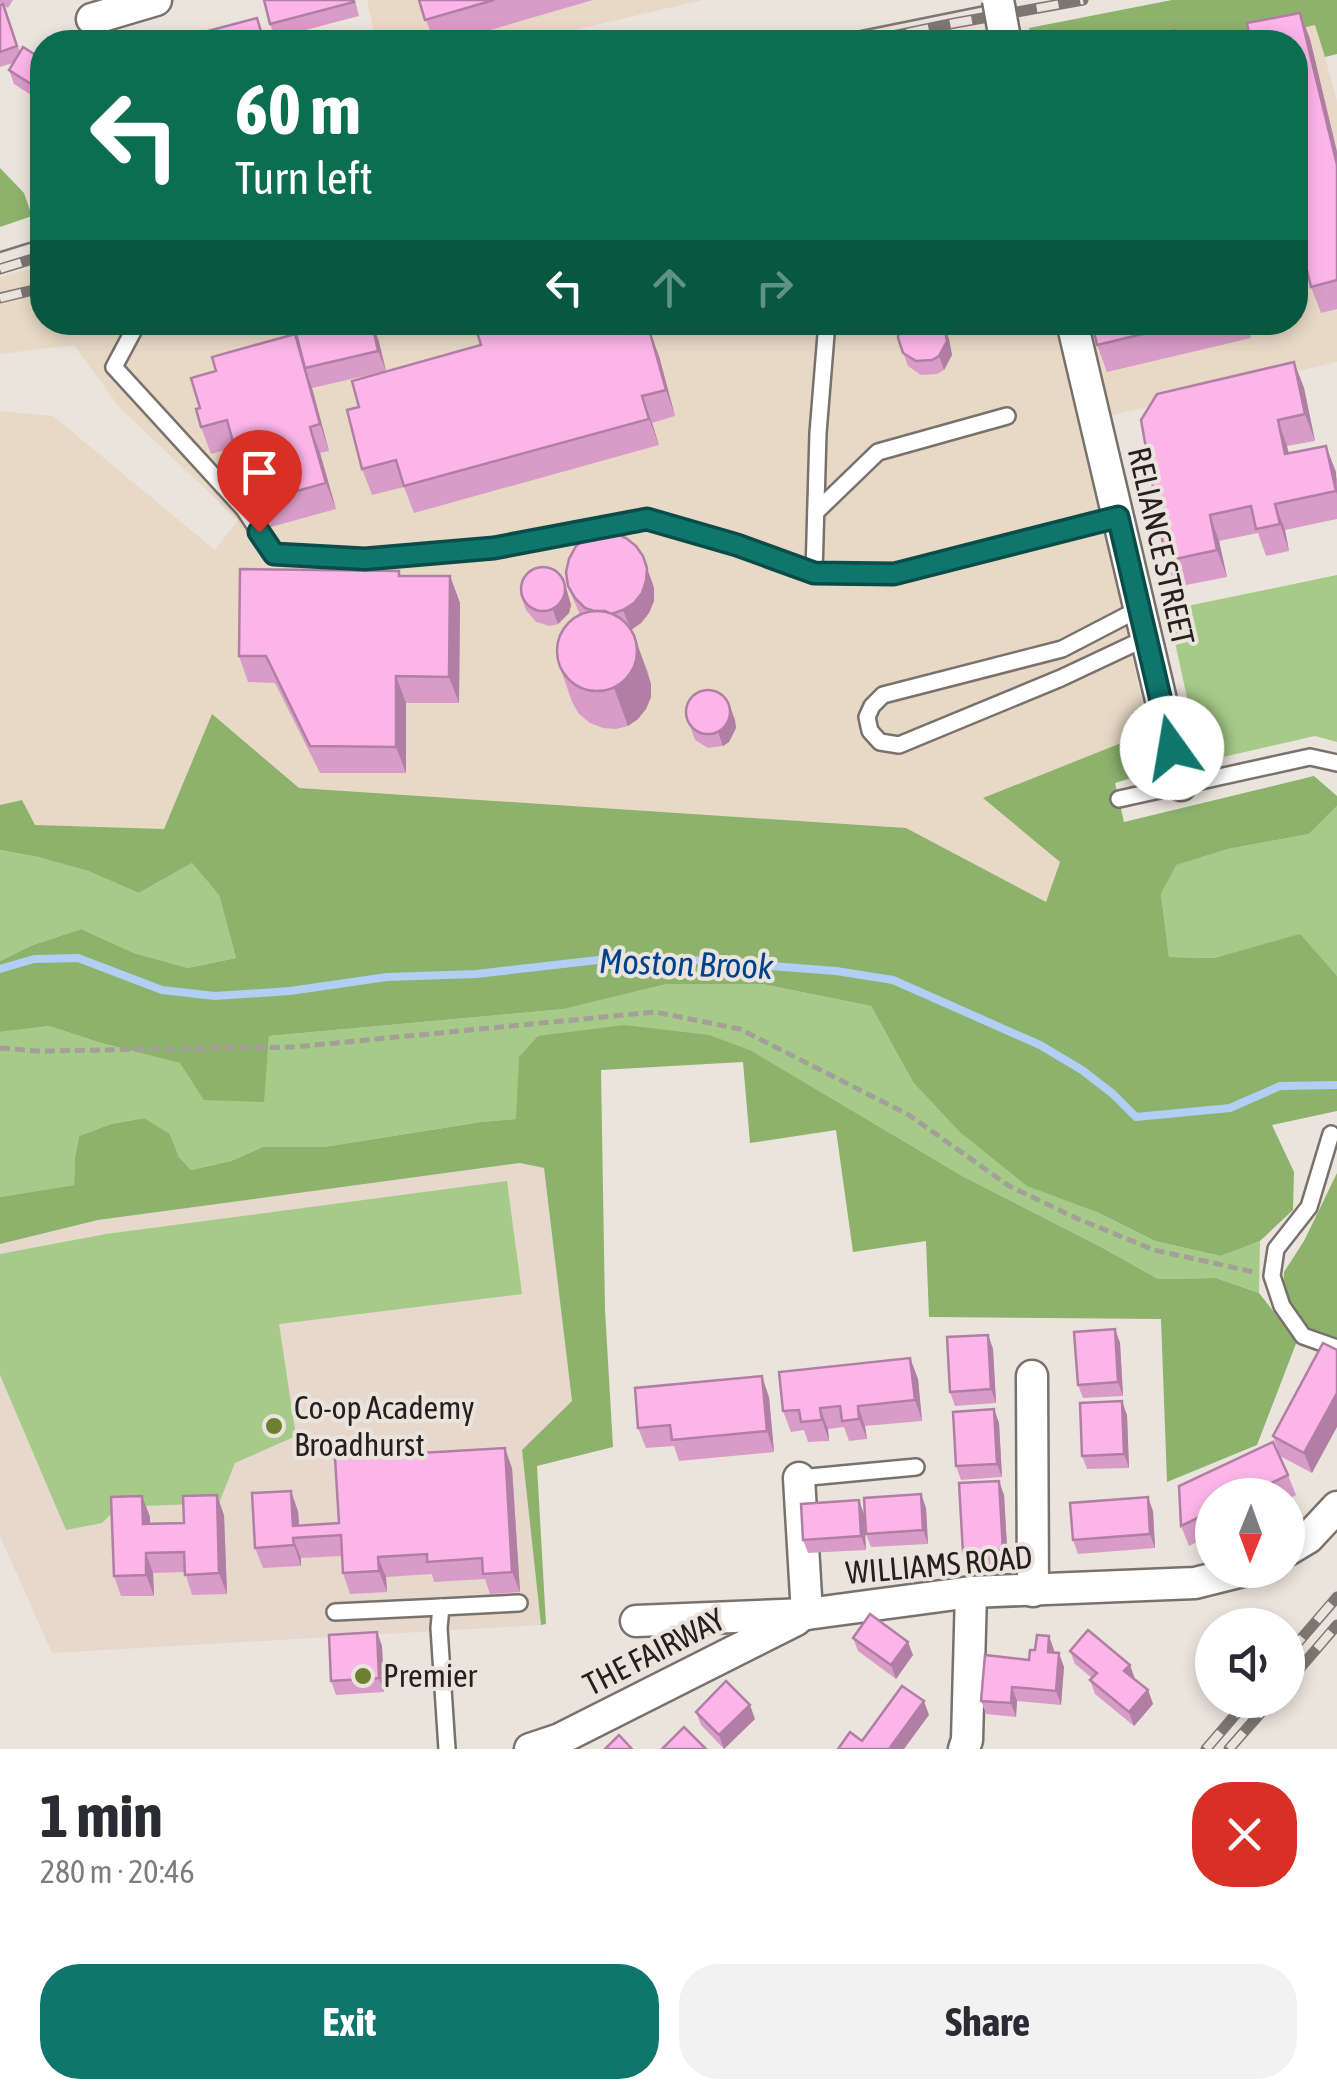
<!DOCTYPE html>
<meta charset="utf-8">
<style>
:root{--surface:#fff;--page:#f2f2f3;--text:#2b2b33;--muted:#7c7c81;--accent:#0f766e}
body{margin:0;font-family:"Asap Condensed",sans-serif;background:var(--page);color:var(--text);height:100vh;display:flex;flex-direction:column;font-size:38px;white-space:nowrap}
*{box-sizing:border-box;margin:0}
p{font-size:32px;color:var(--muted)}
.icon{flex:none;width:55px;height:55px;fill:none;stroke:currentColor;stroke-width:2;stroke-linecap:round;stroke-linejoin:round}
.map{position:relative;height:1749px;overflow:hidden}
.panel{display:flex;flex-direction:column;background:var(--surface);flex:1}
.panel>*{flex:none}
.banner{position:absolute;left:30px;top:30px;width:1278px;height:305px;border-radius:40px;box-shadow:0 5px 15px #0003;background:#0b6e4f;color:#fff;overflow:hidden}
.needle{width:65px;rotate:181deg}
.controls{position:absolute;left:1195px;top:1478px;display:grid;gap:20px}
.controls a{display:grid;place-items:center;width:110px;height:110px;border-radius:50%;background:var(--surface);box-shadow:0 5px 15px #0003;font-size:50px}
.pin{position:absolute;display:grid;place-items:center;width:85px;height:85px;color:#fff;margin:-102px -42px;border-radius:50% 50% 50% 0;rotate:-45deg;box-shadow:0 0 10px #0007}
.pin .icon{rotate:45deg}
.me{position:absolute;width:110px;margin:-55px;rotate:347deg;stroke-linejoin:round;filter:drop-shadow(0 0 8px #0008)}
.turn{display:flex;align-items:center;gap:35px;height:210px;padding:0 40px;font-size:45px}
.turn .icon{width:130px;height:130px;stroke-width:2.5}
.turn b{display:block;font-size:70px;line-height:85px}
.lanes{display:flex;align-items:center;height:95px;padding:0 40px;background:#0003;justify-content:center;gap:50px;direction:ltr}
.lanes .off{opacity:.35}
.round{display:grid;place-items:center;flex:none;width:105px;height:105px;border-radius:40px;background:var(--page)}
.overview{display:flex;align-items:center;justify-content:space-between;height:170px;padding:0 40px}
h1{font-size:60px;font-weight:700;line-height:75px}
.cta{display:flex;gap:20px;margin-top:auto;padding:20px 40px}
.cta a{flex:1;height:115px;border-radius:40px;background:var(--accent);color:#fff;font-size:40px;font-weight:700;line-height:115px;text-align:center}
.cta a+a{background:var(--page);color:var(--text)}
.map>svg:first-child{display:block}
</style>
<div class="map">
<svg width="1337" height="1749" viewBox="0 0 1337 1749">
<rect width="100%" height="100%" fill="#ebe4dd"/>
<g fill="#e8d9c6">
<polygon points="367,0 703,0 523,42 376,42"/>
<polygon points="1316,24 1337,101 1337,362 1079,423 1149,732 984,798 1060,862 1046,903 906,828 299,788 212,715 164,829 34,825 22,800 0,805 0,411 53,416 215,550 238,520 119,407 74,345 0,354 0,277 42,266 42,322 1295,322 1295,42 1241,42"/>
</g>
<polygon fill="#e6d8cc" points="520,1163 544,1168 572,1401 522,1451 541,1625 52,1653 0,1536 0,1244 98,1220"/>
<g fill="#a6ca88">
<polygon points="1337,575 1337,742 1315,736 1201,762 1168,610"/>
<polygon points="1337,806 1337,976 1299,935 1214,958 1169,957 1161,894 1175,865 1228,849 1309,834"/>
<polygon points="0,850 38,857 88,871 139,893 192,863 219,895 236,958 188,968 134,953 81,929 30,946 0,961"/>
<polygon points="667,984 762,984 871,1006 913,1082 1097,1212 1155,1241 1221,1256 1260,1241 1259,1293 1216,1278 1158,1279 1101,1247 964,1177 752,1051 519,1058 517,1119 481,1122 324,1147 263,1147 231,1161 191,1170 179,1157 170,1134 143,1118 111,1124 79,1136 75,1157 74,1185 0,1197 0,1032 49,1026 101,1043 181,1063 263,1102 269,1036 564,1009"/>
<polygon points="507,1181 522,1294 279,1324 296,1436 235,1463 219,1503 118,1507 102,1523 66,1530 0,1375 0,1254 106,1234"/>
</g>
<g fill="#8cb26c">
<polygon points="1172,0 1337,0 1337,54 1325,57 1315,25 1241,42 1032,42 1029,28"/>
<polygon points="0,168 24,193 32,216 0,227"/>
<polygon points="212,714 299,788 906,828 1046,902 1060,862 983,798 1149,732 1157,770 1115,783 1124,822 1314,776 1337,796 1337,806 1309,834 1228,849 1176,865 1161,894 1169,957 1214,958 1300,934 1337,976 1337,1111 1272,1125 1294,1172 1293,1210 1260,1241 1221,1256 1155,1241 1097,1212 1027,1186 960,1132 913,1082 871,1006 762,984 667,984 564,1009 269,1036 264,1102 204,1100 180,1063 101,1043 49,1026 0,1032 0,961 30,946 81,929 134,953 188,968 236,958 219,895 192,863 139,893 88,871 38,857 0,850 0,805 22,800 35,825 164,829"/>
<polygon points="624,1025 709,1035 752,1051 964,1177 1101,1247 1158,1279 1216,1278 1259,1293 1297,1341 1257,1445 1167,1482 1161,1319 929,1317 926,1241 853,1252 836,1130 750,1143 743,1062 601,1070 605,1310 613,1447 537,1466 546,1624 541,1625 522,1450 572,1401 544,1168 520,1163 98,1220 0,1244 0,1197 74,1185 75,1157 79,1136 111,1124 144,1118 170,1134 179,1157 191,1170 231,1161 263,1147 324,1147 481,1122 516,1119 519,1057 538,1036"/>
<polygon points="1337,1173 1337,1348 1303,1336 1282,1306 1284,1272 1304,1241"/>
</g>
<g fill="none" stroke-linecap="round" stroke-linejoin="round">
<polyline stroke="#b1cef5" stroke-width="8" points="0,969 34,959 78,958 162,990 215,996 290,991 387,977 476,974 616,958 678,959 836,971 893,980 1040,1045 1082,1070 1113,1094 1136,1117 1230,1108 1280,1086 1337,1085"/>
<defs>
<g id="service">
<polyline points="138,322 114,367 244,509 274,554 365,559 494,547 647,519 737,545 814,573 818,433 827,322"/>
<polyline points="816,512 878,452 1007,416"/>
<polyline points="814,573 894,574 1118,517"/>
<polyline points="1139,609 1062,649 883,695 872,706 867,717 870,731 880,742 899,745 1061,678 1146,638"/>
<polyline points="1119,799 1310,757 1337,763"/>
<polyline points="1331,1134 1309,1207 1276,1249 1272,1276 1282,1306 1303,1336 1337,1348"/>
<polyline points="799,1478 916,1467"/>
<polyline points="335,1612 441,1607"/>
<polyline points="447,1749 439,1628 441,1607 519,1603"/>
</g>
<g id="minor">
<polyline points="92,19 156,0"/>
<polyline points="1072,322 1181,785"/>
<polyline points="1032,1376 1033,1591"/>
<polyline points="799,1478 807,1614"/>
<polyline points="1288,1550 1308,1538 1337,1507"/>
<polyline points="636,1621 807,1614 971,1592 1195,1583 1247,1570"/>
<polyline points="530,1749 560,1739 796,1620"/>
<polyline points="964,1749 967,1740 971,1592"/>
</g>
</defs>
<use href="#service" stroke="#79726c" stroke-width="20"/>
<use href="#minor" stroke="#79726c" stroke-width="35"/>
<polyline stroke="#a59f9a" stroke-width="5" stroke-dasharray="10 5" stroke-linecap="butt" points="0,1048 37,1051 295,1047 655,1012 740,1029 909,1115 1009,1186 1076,1218 1154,1250 1254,1272"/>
<use href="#service" stroke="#fff" stroke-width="15"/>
<use href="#minor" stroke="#fff" stroke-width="30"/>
<g stroke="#7c7772" stroke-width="2.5">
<polyline points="806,42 1013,0"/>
<polyline points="0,252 42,239"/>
</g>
<defs>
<g id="rail">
<polyline points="864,42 955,23 1083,0"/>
<polyline points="0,269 42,256"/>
<polyline points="0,298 42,288"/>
<polyline points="1288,1654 1337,1597"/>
<polyline points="1288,1682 1337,1625"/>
<polyline points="1206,1749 1248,1700"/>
<polyline points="1229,1749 1272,1700"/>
</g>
</defs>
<use href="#rail" stroke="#7c7772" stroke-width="11"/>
<use href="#rail" stroke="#ebe4dd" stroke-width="8" stroke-dasharray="22" stroke-linecap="butt"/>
<defs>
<polyline id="minor-bridge" points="998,0 1005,39"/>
</defs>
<use href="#minor-bridge" stroke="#79726c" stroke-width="35" stroke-linecap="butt"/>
<use href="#minor-bridge" stroke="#fff" stroke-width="30"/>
</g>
<g fill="#d99cc8">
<polygon points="0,0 13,0 8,8 3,5 20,52 42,59 42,102 14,84 9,70 13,63 0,67 0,5 3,4 0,3"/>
<polygon points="355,0 359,16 275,38 270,24"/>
<polygon points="419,0 593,0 449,42 434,42"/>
<polygon points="1300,13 1310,39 1337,152 1337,309 1321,313 1311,287"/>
<polygon points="293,322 345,322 346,327 372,322 379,342 386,371 312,388 329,451 320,453 336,509 260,530 250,504 235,447 211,454 201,427 200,408 300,348"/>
<polygon points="469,322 629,322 633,334 659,356 675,416 652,423 659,445 414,513 404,487 372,495 362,469 359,407 481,345 475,326 470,327"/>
<polygon points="1092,322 1247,322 1251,338 1107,372 1097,345"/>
<polygon points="898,338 949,339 952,355 944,370 937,374 921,375 908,366"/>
<polygon points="1294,362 1304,388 1315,441 1287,446 1289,453 1326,446 1337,479 1337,519 1285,530 1289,551 1266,556 1258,533 1219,541 1227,577 1176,587 1166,561"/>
<polygon points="399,571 401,576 450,576 460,603 459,703 406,703 406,773 320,773 275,683 248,682 239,656"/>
<polygon points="650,576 654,588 654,601 649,613 641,623 631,630 648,672 651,684 651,697 646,709 638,719 628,726 616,729 603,728 590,723 579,714 572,702 559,664 580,615 568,586"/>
<polygon points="563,577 571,605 569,613 558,624 550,626 536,622 526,610 521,596"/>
<polygon points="685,711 735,720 736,728 729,742 723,746 708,748 695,740"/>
<polygon points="1115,1329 1120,1343 1123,1396 1083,1398 1078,1385"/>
<polygon points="988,1335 993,1349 996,1403 955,1406 950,1392"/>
<polygon points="1323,1343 1312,1473 1280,1456 1273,1436"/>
<polygon points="910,1358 918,1379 922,1421 865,1426 867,1439 849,1441 844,1427 828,1429 829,1441 808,1442 804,1430 791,1432 783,1411"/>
<polygon points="769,1397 774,1452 679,1461 674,1446 646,1448 638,1428"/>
<polygon points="994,1409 999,1423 1002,1477 961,1480 956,1466"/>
<polygon points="1127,1415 1129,1468 1087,1469 1082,1456"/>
<polygon points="1273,1442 1288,1475 1296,1495 1288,1499 1288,1495 1212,1495 1212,1534 1189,1546 1181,1526 1179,1486"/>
<polygon points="512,1468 520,1592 490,1594 485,1579 434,1582 432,1574 386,1577 387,1592 350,1594 343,1573 342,1556 301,1558 301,1566 263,1568 255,1548 298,1511 299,1526 339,1523"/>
<polygon points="921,1494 926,1508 928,1544 871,1547 866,1534"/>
<polygon points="1004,1495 1008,1564 968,1566 963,1553"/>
<polygon points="142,1496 150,1517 150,1524 184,1523 224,1515 227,1594 192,1595 185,1572 153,1573 154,1596 121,1596 114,1576"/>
<polygon points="1153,1511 1155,1548 1078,1554 1073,1540"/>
<polygon points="864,1514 866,1550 808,1553 803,1540"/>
<polygon points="377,1632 382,1646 384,1692 336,1695 331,1681"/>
<polygon points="1049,1636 1054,1653 1064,1667 1061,1705 1017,1701 1016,1717 986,1714 981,1701 1029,1660 1035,1650"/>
<polygon points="853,1638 913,1655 896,1679 858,1651"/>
<polygon points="1070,1651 1134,1679 1148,1690 1153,1704 1134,1726 1095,1694 1090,1680 1092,1678 1075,1664"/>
<polygon points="696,1712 755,1719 724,1749 701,1725"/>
</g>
<g fill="#b07fa3">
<polygon points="1300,13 1310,39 1337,152 1337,165"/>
<polygon points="372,322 379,342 386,371 378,351"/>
<polygon points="944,325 949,339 952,355 944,370 939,356"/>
<polygon points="649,329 659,356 675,416 666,390"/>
<polygon points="1294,362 1304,388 1315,441 1305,414"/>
<polygon points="305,368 312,388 329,451 320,424"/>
<polygon points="642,396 652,423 659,445 649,419"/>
<polygon points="1278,420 1287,446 1294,481 1285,454"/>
<polygon points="310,427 320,453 336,509 326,483"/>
<polygon points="1326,446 1336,472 1337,495 1336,491"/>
<polygon points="1275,504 1285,530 1289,551 1280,524"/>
<polygon points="1210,515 1219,541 1227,577 1217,550"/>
<polygon points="643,556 654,588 654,601 649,613 641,623 631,630 623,610"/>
<polygon points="450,576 460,603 459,703 449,677"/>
<polygon points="563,577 571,605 569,613 558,624 553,610"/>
<polygon points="634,634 651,684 651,697 646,709 638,719 628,726 614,688"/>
<polygon points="396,676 406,703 406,773 396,747"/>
<polygon points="730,706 735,720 736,728 729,742 723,746 718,732"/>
<polygon points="1115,1329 1120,1343 1123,1396 1118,1382"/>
<polygon points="988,1335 993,1349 996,1403 991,1389"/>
<polygon points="910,1358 918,1379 922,1421 915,1400"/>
<polygon points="762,1376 769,1397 774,1452 767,1431"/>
<polygon points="1337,1393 1337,1427 1312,1473 1304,1453"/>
<polygon points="1122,1401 1127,1415 1129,1468 1124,1454"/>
<polygon points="858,1406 865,1426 867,1439 859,1419"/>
<polygon points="820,1408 828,1429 829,1441 822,1420"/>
<polygon points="994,1409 999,1423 1002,1477 997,1464"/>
<polygon points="505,1448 512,1468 520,1592 512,1572"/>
<polygon points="999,1481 1004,1495 1008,1564 1003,1550"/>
<polygon points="291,1491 298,1511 300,1538 293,1526"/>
<polygon points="921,1494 926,1508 928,1544 923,1530"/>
<polygon points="217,1495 224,1515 227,1594 219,1573"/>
<polygon points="142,1496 150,1517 150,1544 143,1524"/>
<polygon points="1148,1497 1153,1511 1155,1548 1150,1534"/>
<polygon points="859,1500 864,1514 866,1550 861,1536"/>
<polygon points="293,1538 301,1558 301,1566 294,1545"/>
<polygon points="146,1553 153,1573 154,1596 146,1575"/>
<polygon points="378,1557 386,1577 387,1592 379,1571"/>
<polygon points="377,1632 382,1646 384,1692 379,1678"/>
<polygon points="1049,1636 1054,1650 1053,1666 1048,1652"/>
<polygon points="908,1642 913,1655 896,1679 891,1665"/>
<polygon points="1059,1653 1064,1667 1061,1705 1056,1691"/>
<polygon points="1130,1665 1135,1679 1124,1671"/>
<polygon points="1012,1687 1017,1701 1016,1717 1011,1703"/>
<polygon points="1148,1690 1153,1704 1134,1726 1129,1712"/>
<polygon points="924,1701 929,1715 904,1749 889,1749"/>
<polygon points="750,1705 755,1719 724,1749 719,1735"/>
</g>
<g fill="#fcb5e9" stroke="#b07fa3" stroke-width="2.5">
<polygon points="264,0 353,0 354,2 270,24"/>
<polygon points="419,0 494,0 425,20"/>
<polygon points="3,4 17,46 0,52 0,5"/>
<polygon points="1300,13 1337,165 1337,280 1311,287 1295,221 1295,42 1251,42 1247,23"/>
<polygon points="257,18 264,42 174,42 174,40"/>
<polygon points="1175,30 1177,42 1120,42"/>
<polygon points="23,47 42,59 42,91 9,70"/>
<polygon points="293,322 343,322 344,327 372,322 378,351 305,368"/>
<polygon points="474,322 628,322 632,334 649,329 666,390 642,396 649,419 404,486 396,460 362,469 347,410 359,407 352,381 481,345"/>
<polygon points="905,322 941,322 944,325 947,341 939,356 932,360 916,361 903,353 898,338 899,331"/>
<polygon points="1092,322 1193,322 1097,345"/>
<polygon points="295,334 320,424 310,427 326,483 250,504 227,420 201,427 196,409 200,408 191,378 216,371 212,357"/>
<polygon points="1294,362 1305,414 1278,420 1285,454 1326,446 1336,491 1275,504 1280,524 1256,529 1251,506 1210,515 1217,550 1166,561 1141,420 1157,394"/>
<polygon points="600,533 614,533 626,538 636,546 643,556 647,568 646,581 642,593 634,603 623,610 611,614 605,611 594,611 585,608 575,598 568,586 566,572 569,559 576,546 587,538"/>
<circle cx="543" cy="589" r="22"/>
<polygon points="240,569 399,571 399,576 450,576 449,677 396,676 396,747 310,746 266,656 239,656"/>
<circle cx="597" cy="651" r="40"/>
<circle cx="708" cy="712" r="22"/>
<polygon points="1115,1329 1118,1382 1078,1385 1074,1332"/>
<polygon points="988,1335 991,1389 950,1392 947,1337"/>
<polygon points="1323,1343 1337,1350 1337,1393 1304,1453 1273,1436"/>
<polygon points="910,1358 915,1400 858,1406 859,1419 842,1421 840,1406 820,1408 822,1420 801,1422 799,1410 783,1411 779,1372"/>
<polygon points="762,1376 767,1431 672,1440 670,1425 638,1428 635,1388"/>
<polygon points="1122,1401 1124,1454 1082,1456 1080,1403"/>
<polygon points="994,1409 997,1464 956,1466 953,1412"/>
<polygon points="1273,1442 1288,1475 1246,1495 1212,1495 1212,1511 1181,1526 1179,1486"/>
<polygon points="505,1448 512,1572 483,1574 482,1558 427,1562 427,1554 378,1557 379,1571 343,1573 341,1535 293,1538 294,1545 255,1548 252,1493 291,1491 293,1526 339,1523 335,1458"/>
<polygon points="999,1481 1003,1550 963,1553 959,1483"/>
<polygon points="921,1494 923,1530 866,1534 864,1498"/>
<polygon points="217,1495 219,1573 185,1575 184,1552 146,1553 146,1575 114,1576 111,1497 142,1496 143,1524 184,1523 183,1496"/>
<polygon points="1148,1497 1150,1534 1073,1540 1070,1503"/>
<polygon points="859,1500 861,1536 803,1540 801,1504"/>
<polygon points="870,1614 908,1642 891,1665 853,1638"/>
<polygon points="1088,1630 1130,1665 1124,1671 1148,1690 1129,1712 1090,1680 1097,1673 1070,1651"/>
<polygon points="377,1632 379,1678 331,1681 329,1635"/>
<polygon points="1037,1635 1049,1636 1048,1652 1059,1653 1056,1691 1012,1687 1011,1703 981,1701 985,1655 1029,1660 1030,1650 1035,1650"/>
<polygon points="726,1681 750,1705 719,1735 696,1712"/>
<polygon points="902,1686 924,1701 889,1749 838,1749 850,1732 862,1741"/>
<polygon points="684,1727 706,1749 662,1749"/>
<polygon points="619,1735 632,1749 605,1749"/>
</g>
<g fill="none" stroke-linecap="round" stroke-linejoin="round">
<defs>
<polyline id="route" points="259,532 274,554 365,559 494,548 647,519 737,545 814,573 894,574 1118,517 1172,748"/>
</defs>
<use href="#route" stroke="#0a4d48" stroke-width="25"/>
<use href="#route" stroke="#0f766e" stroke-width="18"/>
</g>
<g fill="#6d8030" stroke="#ebe4dd" stroke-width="4">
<circle cx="274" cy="1426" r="10"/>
<circle cx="363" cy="1676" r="10"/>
</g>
<g text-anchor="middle" stroke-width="8" stroke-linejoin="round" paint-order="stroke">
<g font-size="32" fill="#23201d" stroke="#ebe4dd">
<text transform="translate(1161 546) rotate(77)" y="11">RELIANCE STREET</text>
<text transform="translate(939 1565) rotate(-5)" y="11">WILLIAMS ROAD</text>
<text transform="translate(654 1652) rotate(-27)" y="11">THE FAIRWAY</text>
</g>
<g font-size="32" fill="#23201d" stroke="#ebe4dd" text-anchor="start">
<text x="294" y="1419">Co-op Academy<tspan x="294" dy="37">Broadhurst</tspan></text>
<text x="383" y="1687">Premier</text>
</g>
<g font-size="35" font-style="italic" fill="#01438c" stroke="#ebe4dd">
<text transform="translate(686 964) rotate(2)" y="12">Moston Brook</text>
</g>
</g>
</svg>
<div class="controls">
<a><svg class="needle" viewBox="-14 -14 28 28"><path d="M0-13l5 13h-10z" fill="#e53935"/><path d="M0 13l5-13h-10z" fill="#7c7c81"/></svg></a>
<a><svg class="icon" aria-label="sound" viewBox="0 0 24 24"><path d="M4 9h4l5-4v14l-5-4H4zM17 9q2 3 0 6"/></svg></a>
</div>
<div class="pin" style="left:259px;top:532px;background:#d93025"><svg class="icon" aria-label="arrive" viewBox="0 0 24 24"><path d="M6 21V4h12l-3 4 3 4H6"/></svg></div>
<svg class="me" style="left:1172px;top:748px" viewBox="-20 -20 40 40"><circle r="19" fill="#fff"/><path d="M0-13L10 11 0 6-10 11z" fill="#0f766e"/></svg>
<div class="banner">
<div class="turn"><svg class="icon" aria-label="left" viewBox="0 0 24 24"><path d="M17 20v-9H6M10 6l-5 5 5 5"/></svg><div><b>60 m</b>Turn left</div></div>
<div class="lanes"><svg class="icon" aria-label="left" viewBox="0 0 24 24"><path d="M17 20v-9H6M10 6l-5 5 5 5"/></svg><svg class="icon off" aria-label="ahead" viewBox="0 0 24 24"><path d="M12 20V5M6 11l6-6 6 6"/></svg><svg class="icon off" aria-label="right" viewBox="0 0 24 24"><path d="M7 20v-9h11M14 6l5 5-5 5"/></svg></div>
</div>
</div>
<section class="panel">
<div class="overview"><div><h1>1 min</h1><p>280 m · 20:46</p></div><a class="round" style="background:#d93025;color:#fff"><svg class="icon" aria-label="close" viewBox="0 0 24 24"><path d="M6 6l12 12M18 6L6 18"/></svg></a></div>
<div class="cta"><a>Exit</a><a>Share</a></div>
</section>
